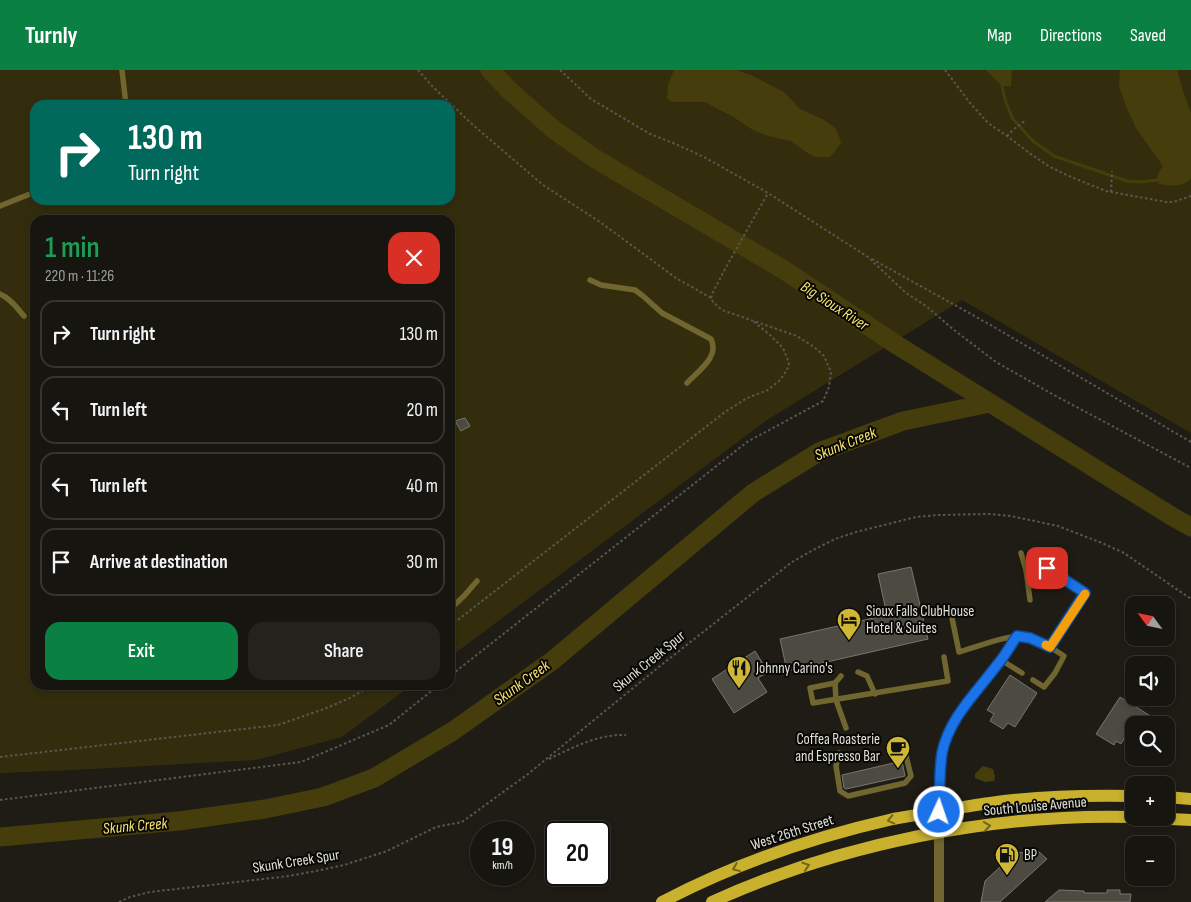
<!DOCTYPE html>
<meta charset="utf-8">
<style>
:root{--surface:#16150f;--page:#23221d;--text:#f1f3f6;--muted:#9e9f9e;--line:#35342f;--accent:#0b8043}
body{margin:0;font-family:"Sofia Sans Condensed",sans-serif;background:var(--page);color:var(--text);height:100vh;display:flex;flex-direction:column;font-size:19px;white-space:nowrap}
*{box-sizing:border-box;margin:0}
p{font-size:16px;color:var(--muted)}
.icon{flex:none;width:28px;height:28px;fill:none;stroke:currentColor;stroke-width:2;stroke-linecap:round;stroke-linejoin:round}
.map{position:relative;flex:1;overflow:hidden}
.details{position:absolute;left:30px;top:145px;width:425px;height:475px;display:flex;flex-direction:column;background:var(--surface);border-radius:15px;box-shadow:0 2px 8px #0003,0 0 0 1px var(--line)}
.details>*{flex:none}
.banner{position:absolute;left:30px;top:30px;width:425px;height:105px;border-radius:15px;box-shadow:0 2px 8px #0003,0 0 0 1px var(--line);background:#00695c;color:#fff;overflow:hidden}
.needle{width:32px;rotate:303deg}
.fabs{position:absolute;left:1125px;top:526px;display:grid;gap:10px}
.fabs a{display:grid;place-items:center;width:50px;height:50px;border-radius:10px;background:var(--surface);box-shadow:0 2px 8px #0003,0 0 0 1px var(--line);font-size:25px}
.speed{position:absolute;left:470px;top:751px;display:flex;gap:10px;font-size:25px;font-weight:700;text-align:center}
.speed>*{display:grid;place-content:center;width:65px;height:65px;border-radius:50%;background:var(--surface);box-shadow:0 2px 8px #0003,0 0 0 1px var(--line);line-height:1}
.speed small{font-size:12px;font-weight:400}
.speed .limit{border:2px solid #111;border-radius:8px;background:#fff;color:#111}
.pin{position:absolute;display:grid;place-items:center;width:42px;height:42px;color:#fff;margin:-21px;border-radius:10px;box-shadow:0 2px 8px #0006}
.me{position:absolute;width:55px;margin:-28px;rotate:3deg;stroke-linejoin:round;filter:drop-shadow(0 0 4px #0008)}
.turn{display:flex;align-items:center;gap:18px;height:105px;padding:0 15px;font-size:22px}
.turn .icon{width:65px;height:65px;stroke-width:2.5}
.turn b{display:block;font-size:35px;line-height:42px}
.round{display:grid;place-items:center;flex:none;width:52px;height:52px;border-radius:15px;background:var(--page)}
.summary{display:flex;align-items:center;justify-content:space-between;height:85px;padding:0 15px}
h1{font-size:30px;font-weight:600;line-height:38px;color:#1e9e55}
.action{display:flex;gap:10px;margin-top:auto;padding:10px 15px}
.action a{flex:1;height:58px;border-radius:15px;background:var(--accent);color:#fff;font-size:20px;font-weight:600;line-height:58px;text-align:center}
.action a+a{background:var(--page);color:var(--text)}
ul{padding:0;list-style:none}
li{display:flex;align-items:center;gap:15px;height:68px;margin:0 10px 8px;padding:0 5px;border:2px solid var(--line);border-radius:15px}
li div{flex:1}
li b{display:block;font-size:19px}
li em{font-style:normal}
header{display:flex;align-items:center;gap:30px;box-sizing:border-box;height:70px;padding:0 25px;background:var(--accent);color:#fff}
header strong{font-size:24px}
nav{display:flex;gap:28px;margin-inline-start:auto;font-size:18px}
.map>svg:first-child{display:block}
</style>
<header>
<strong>Turnly</strong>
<nav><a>Map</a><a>Directions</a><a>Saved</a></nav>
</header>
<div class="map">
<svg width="1191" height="832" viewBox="0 0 1191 832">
<rect width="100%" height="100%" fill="#1e1c14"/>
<path fill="#332d0d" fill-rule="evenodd" d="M0,0H1191V363L962,230L767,350L450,587V150H35V615H412L342,667L256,690L74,700L0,703ZM35,35H450V130H35Z"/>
<g fill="#463d0d">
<polygon points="674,0 736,0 751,5 784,22 800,39 824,50 835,58 839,66 841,73 836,80 830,87 815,87 806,82 791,71 768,66 753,60 735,48 705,32 672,32 667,28 668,15"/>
<polygon points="986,0 1012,0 1011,16 1002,16"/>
<path d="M1120,0H1177L1183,21L1191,43V108C1183,118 1171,116 1159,114L1157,106L1163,96L1136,58L1126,36L1119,16Z"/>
<polygon points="983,696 993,699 995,707 994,711 985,712 975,708 975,704"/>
</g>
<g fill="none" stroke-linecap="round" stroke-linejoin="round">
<polyline stroke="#463d0d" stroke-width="3" points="1002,16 1006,33 1013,49 1033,71 1054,86 1127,111 1140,112 1158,110"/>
<g stroke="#463d0d" stroke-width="19">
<polyline points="490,0 509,20 553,59 594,88 784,200 897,275 1173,447 1191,457"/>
<polyline points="0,767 179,751 265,739 323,727 374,708 453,661 552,591 753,423 819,382 903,351 990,333"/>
</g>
</g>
<g fill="#4d4b41" stroke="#78766b">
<polygon points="465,348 470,356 461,361 455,351"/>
<polygon points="911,497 928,569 787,601 780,569 887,545 878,504"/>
<polygon points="755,581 768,602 758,608 767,622 734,643 712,609"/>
<polygon points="1010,605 1037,623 1015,657 1008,653 1003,659 990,651 994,644 987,640"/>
<polygon points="1120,627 1165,655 1134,655 1134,666 1128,662 1121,674 1116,671 1114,675 1096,664"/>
<polygon points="902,691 905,706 846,719 844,718 842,705"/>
<polygon points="1038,781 1047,789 1000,832 981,832 985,811 1015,783"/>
<polygon points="1059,820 1084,821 1084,823 1107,823 1107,820 1120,820 1120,824 1131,824 1130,832 1045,832"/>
</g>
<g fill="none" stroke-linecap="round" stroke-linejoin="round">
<g stroke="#595750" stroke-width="2" stroke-dasharray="2.5 2.5" stroke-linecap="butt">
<polyline points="418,0 432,16 473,55 543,115 600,152 676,208 711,228 713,232 722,240 797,266 814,277 824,286 831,302 829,317 823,331 747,372 450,606"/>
<polyline points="560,0 591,29 650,64 673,73 704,87 768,123 868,187 906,223 926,236 954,260 996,292 1054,325 1191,398"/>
<polyline points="945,0 970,33 988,53 1007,66 1032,85 1050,97 1071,107 1106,121 1166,132 1173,132 1191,126"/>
<polyline points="1007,66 1014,59 1025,51"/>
<polyline points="1111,122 1112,101"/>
<polyline points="872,189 987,253 1191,372"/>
<polyline points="711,228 713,222 725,199 768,123"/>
<polyline points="450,556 725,342 747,328 768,320 780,310 787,300 789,293 783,278 770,265 753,251"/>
<polyline points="0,687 278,655 324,639 350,628 372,615"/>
<path d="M549,689C574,677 598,664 626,665"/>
<polyline points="0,730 301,692 389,655 439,615"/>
<polyline points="119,832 130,827 150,822 289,806 321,800 344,795 387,781 436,757 462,752 528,704 660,596 792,492 815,479 835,469 856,462 916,447 938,445 989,444 1011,446 1058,456 1102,473 1124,483 1191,529"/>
</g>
<g stroke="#71662f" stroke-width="5.5">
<polyline points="122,0 126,35"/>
<polyline points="0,136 35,122"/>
<path d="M590,210L601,215L635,220L643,226L662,243L711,269C720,287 698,301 687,313"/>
<path d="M0,224C10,228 17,238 24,246"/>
<polyline points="1021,483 1026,500"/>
<polyline points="450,539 464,526 477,511"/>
<path d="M952,548L959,582C978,577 1009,563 1028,567C1036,569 1043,574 1050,577L1085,523L1047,498L1034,497L1026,500L1030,530"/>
<polyline points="1001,590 1022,603"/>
<polyline points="858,602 867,606 875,624"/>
<polyline points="841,606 835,613 836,630 846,658"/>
<polyline points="1033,610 1044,617 1055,603 1064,586 1050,577"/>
<polyline points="835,613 810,618 813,633 948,611 944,587"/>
<polyline points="839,683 836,696 840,721 848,726 905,713 911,706 902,670"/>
<path d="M939,741C940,724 939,700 942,683C949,648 977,622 997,595C1005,586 1010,576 1017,566"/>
</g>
<polyline stroke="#71662f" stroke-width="10" points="939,832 939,741"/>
<g stroke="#c9b12e" stroke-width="12">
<polyline points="1166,727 1191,729"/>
<polyline points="1149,748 1191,750"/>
<path d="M662,832C734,794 814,767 893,749C909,746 925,744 942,741C958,738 974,735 990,733C1038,726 1086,725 1134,726"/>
<path d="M712,832C839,774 994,743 1134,747"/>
</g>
</g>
<defs><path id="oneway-chevron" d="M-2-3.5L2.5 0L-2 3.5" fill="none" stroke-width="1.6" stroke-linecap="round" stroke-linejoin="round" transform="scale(1.25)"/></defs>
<g stroke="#72641b">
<use href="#oneway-chevron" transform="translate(891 750) rotate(167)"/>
<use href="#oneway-chevron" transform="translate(987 756) rotate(-8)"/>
<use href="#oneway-chevron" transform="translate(806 796) rotate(-18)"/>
<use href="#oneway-chevron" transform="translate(736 798) rotate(158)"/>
</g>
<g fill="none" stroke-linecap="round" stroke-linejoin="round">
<defs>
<path id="route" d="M939,742C940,723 939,701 942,683C949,648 977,622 997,595C1005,586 1010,576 1017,566L1030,568L1050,577L1085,523L1047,498"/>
</defs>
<use href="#route" stroke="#114b97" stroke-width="12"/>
<use href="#route" stroke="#1a73e8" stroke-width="9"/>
<polyline stroke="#f59e0b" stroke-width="9" points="1046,575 1050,577 1085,524"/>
</g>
<defs>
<symbol id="hotel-pin" viewBox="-11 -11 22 30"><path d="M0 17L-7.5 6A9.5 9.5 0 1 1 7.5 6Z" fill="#d0b836" stroke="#070704"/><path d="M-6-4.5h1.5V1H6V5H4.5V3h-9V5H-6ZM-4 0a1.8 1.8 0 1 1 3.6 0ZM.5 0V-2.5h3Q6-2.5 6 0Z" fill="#111"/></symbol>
<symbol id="restaurant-pin" viewBox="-11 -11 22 30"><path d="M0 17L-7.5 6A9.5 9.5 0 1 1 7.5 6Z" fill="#d0b836" stroke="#070704"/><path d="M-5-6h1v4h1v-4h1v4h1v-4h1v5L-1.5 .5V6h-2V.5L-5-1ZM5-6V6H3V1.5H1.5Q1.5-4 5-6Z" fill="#111"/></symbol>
<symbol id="cafe-pin" viewBox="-11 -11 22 30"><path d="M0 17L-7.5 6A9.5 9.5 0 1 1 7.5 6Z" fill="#d0b836" stroke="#070704"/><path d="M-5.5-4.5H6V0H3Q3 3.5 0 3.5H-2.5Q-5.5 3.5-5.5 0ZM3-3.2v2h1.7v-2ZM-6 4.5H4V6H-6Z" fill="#111"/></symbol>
<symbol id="fuel-pin" viewBox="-11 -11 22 30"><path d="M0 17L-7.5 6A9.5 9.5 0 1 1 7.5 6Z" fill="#d0b836" stroke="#070704"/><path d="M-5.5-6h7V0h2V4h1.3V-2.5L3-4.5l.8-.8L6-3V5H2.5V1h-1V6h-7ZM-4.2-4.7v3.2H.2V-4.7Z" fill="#111"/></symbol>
</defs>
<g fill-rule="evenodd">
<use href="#hotel-pin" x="835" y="536" width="28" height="38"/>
<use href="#restaurant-pin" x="725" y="584" width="28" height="38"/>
<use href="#cafe-pin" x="884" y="664" width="28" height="38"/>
<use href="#fuel-pin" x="993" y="771" width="28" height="38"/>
</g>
<g text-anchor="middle" stroke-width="4" stroke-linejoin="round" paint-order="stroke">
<g font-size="15" fill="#e1e0da" stroke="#070704" text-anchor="start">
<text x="866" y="546">Sioux Falls ClubHouse<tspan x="866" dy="17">Hotel &amp; Suites</tspan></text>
<text x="756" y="603">Johnny Carino's</text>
<text x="880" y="674" text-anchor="end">Coffea Roasterie<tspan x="880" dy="17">and Espresso Bar</tspan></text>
<text x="1024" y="790">BP</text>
</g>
<g font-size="15" fill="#e1e0da" stroke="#070704">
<text transform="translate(649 591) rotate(-39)" y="5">Skunk Creek Spur</text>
<text transform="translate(1035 736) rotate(-5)" y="5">South Louise Avenue</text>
<text transform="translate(792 762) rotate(-18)" y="5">West 26th Street</text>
<text transform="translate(296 791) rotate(-9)" y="5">Skunk Creek Spur</text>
</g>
<g font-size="16" font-style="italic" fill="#fae36e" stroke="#070704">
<text transform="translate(835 235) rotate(33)" y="6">Big Sioux River</text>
<text transform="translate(845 373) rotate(-22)" y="6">Skunk Creek</text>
<text transform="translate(521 612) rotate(-36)" y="6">Skunk Creek</text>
<text transform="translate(135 755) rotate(-5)" y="6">Skunk Creek</text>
</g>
</g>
</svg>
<div class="fabs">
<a><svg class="needle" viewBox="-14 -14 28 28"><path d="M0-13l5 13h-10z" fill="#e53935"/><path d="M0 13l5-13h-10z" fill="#9e9f9e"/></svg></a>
<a><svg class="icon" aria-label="sound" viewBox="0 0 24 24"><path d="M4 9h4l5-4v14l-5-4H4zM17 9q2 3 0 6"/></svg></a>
<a><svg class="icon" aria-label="search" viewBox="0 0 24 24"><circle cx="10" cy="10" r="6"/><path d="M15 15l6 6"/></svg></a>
<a>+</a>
<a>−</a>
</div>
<div class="speed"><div>19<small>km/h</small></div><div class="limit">20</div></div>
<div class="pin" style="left:1047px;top:498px;background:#d93025"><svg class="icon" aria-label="arrive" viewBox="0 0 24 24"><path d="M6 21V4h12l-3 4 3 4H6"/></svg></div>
<svg class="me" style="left:939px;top:742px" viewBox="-20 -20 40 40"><circle r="17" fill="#1a73e8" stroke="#fff" stroke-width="3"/><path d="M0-11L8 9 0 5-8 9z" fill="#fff"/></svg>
<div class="banner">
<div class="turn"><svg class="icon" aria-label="right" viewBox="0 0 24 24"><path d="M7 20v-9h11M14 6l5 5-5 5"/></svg><div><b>130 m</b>Turn right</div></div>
</div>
<section class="details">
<div class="summary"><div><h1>1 min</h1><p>220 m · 11:26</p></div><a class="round" style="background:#d93025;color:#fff"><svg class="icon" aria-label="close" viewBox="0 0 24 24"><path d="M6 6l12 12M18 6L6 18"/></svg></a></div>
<ul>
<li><svg class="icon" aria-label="right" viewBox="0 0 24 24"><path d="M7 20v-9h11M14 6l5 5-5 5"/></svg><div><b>Turn right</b></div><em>130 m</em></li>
<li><svg class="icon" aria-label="left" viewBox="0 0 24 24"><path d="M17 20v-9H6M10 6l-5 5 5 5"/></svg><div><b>Turn left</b></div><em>20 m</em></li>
<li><svg class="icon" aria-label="left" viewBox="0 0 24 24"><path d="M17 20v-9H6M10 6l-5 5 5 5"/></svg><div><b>Turn left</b></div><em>40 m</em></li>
<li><svg class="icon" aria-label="arrive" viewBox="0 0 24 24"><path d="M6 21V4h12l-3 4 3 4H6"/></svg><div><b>Arrive at destination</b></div><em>30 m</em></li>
</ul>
<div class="action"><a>Exit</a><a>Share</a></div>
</section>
</div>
